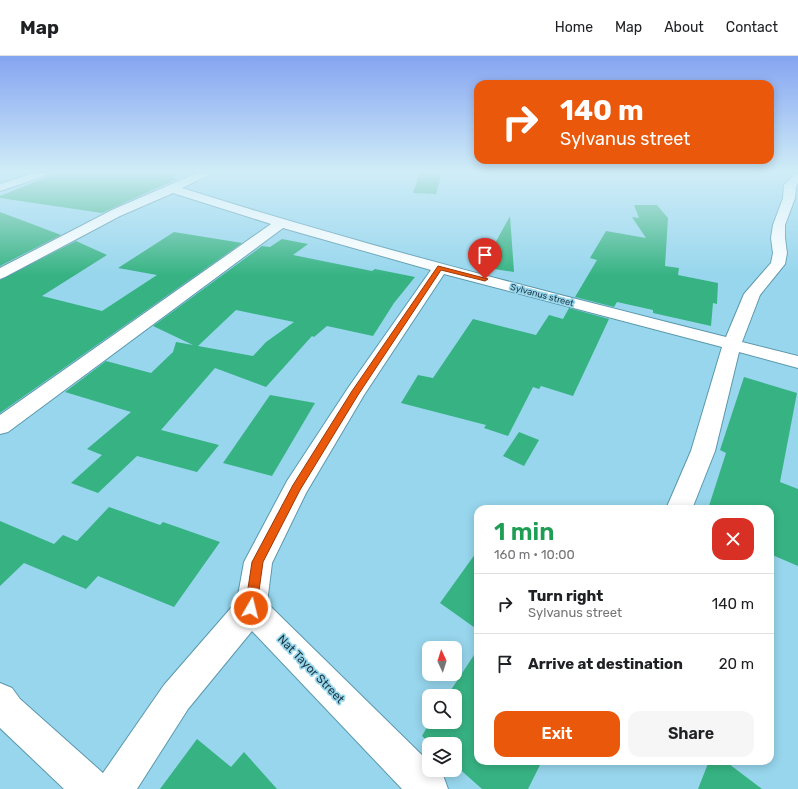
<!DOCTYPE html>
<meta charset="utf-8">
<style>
:root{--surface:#fff;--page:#f6f6f6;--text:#202124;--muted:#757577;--line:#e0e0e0;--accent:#ea580c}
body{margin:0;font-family:Rubik,sans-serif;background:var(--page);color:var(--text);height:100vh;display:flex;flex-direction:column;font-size:15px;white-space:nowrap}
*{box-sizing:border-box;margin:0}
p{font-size:13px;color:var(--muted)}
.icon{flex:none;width:22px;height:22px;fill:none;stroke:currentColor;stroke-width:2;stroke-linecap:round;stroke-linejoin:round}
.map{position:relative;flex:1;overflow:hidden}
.sheet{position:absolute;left:474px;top:449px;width:300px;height:260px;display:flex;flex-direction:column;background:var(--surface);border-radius:12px;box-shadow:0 2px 10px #0003}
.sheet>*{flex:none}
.banner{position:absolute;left:474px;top:24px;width:300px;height:84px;border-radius:12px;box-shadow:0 2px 10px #0003;background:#ea580c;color:#fff;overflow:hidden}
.needle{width:26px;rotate:356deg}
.controls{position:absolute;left:422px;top:585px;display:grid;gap:8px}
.controls a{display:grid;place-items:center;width:40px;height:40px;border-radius:8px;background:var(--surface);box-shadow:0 2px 10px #0003;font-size:20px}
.pin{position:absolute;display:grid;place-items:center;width:34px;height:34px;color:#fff;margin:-41px -17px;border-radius:50% 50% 50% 0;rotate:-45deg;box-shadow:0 0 4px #0007}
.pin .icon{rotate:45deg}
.me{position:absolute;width:44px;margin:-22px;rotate:8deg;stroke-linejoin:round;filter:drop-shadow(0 0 3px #0008)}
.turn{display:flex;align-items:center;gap:14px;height:84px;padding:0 20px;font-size:18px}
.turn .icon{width:52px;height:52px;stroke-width:2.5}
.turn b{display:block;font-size:28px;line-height:34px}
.round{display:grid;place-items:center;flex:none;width:42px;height:42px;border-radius:12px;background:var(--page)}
.headline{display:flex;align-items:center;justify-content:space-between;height:68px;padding:0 20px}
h1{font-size:24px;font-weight:600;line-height:30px;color:#1e9e55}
.action{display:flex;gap:8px;margin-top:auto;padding:8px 20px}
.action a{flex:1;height:46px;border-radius:12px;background:var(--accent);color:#fff;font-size:16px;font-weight:600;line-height:46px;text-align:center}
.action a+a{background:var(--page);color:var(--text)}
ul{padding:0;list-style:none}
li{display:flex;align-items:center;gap:12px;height:60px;padding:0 20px;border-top:1px solid var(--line)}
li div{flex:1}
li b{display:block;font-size:15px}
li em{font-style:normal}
header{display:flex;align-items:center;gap:24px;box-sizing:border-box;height:56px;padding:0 20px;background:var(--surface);border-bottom:1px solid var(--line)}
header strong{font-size:19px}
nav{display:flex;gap:22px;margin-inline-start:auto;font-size:14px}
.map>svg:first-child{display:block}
</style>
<header>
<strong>Map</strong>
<nav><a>Home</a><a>Map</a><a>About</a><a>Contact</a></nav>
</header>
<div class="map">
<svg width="798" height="733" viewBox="0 0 798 733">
<rect width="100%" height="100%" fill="#97d6ed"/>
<g fill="#37b383" fill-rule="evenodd">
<polygon points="57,117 182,117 172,122 177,123 102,157 0,142 0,140"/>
<polygon points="420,117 442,117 436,138 413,137"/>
<polygon points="634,149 657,149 668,162 665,210 679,212 678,219 718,227 717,248 713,247 711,270 653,257 653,254 617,246 614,251 575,241 597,204 590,202 606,175 646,182 632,161 639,162"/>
<polygon points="0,156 61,179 0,210"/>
<polygon points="510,160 514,216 482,211"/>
<polygon points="174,176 242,187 0,357 0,224 76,185 107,199 42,240 102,255 157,219 118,212"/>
<path d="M282,183L308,188L293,199L372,215L375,213L415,221L394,247L373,280L327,270L314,281L312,280L266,331L215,312L161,374L219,389L197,416L137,400L98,437L71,427L102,399L87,393L131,356L65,336L106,305L151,317L173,296L176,286L193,289L153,270L262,190L270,191ZM236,254L294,266L266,286L253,300L198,290Z"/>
<polygon points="569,252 609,263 573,340 541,330 539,333 533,331 508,380 484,372 486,369 401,347 418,319 433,322 473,263 536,279 549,259 563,263"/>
<polygon points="744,321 797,337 780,426 798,433 798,510 770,498 770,453 708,453 726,397 720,394"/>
<polygon points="270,339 315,347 272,420 223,407"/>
<polygon points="519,376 539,384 524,410 503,400"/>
<polygon points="109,451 160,469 163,466 220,486 174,551 98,520 86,533 24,507 0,530 0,465 54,488 63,479 77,485"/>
<polygon points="478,494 478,574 440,547"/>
<polygon points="478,593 478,705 542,705 528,733 482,733 455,709 455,688 431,688 422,680 430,666 455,666 455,640 447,640"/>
<polygon points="197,683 231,711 244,696 277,733 160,733"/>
<polygon points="709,705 725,705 762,733 698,733"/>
</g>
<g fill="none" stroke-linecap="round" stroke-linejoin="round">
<defs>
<g id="minor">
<polygon points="34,117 48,117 47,119 0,135 0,128"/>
<path d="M197,117H210L209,119L182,132C361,189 543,235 726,281L744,238L771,207L773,197L771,182L773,169L783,142L784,129L794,119L798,118V127L796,130L795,142L785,169V182L787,197L785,208L760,239L742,286L798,300V312L739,296L715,395L692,453H666L691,395L722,291L444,218L364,339L306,437L272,507L267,547L429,706V714H437L443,719L448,733H402L252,575L188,653L137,733H64L0,672V627L12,632L20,643L103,717L164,629L237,545L244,506L287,425L348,332L431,214L283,172L8,376L0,378V359L271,168L173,137L120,160L5,221L0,223V212L112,154Z"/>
</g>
</defs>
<use href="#minor" stroke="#5b98ae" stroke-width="2"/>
<use href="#minor" fill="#fff" fill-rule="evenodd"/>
</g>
<linearGradient id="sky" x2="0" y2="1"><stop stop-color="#85a4f1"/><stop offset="0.53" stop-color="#d0edf7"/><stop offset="1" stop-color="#d0edf7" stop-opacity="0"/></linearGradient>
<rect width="798" height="219" fill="url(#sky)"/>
<polygon fill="#ea580c" stroke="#983908" points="438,210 488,223 485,225 441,214 358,339 300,434 263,506 256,556 251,558 247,556 245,552 252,506 293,429 352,335"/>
<g text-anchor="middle" stroke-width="3.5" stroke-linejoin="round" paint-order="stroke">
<g font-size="9" fill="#1c3640" stroke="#97d6ed">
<text transform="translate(542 239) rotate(15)" y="3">Sylvanus street</text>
</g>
<g font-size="12" fill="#1c3640" stroke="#97d6ed">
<text transform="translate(311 613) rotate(46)" y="4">Nat Tayor Street</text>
</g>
</g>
</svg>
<div class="controls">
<a><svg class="needle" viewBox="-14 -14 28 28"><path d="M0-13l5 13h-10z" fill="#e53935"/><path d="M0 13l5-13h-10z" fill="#757577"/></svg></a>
<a><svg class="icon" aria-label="search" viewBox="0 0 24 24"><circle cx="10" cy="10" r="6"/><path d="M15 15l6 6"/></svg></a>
<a><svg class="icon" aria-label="layers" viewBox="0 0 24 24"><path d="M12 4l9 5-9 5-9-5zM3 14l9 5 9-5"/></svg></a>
</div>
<div class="pin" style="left:485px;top:223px;background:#d93025"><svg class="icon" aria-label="arrive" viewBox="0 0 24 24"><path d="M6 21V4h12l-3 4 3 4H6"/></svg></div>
<svg class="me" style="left:251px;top:552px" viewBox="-20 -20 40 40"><circle r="17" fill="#ea580c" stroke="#fff" stroke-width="3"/><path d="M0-11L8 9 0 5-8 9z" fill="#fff"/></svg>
<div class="banner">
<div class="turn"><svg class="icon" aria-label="right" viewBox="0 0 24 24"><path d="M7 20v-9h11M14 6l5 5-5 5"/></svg><div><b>140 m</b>Sylvanus street</div></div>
</div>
<section class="sheet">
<div class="headline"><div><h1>1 min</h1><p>160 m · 10:00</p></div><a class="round" style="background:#d93025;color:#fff"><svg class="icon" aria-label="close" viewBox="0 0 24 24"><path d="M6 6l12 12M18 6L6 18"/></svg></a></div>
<ul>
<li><svg class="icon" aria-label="right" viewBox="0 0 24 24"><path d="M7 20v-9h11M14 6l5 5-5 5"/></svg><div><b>Turn right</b><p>Sylvanus street</p></div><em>140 m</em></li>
<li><svg class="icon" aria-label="arrive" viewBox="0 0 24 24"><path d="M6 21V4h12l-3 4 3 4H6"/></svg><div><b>Arrive at destination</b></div><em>20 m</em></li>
</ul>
<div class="action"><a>Exit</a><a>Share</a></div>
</section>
</div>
